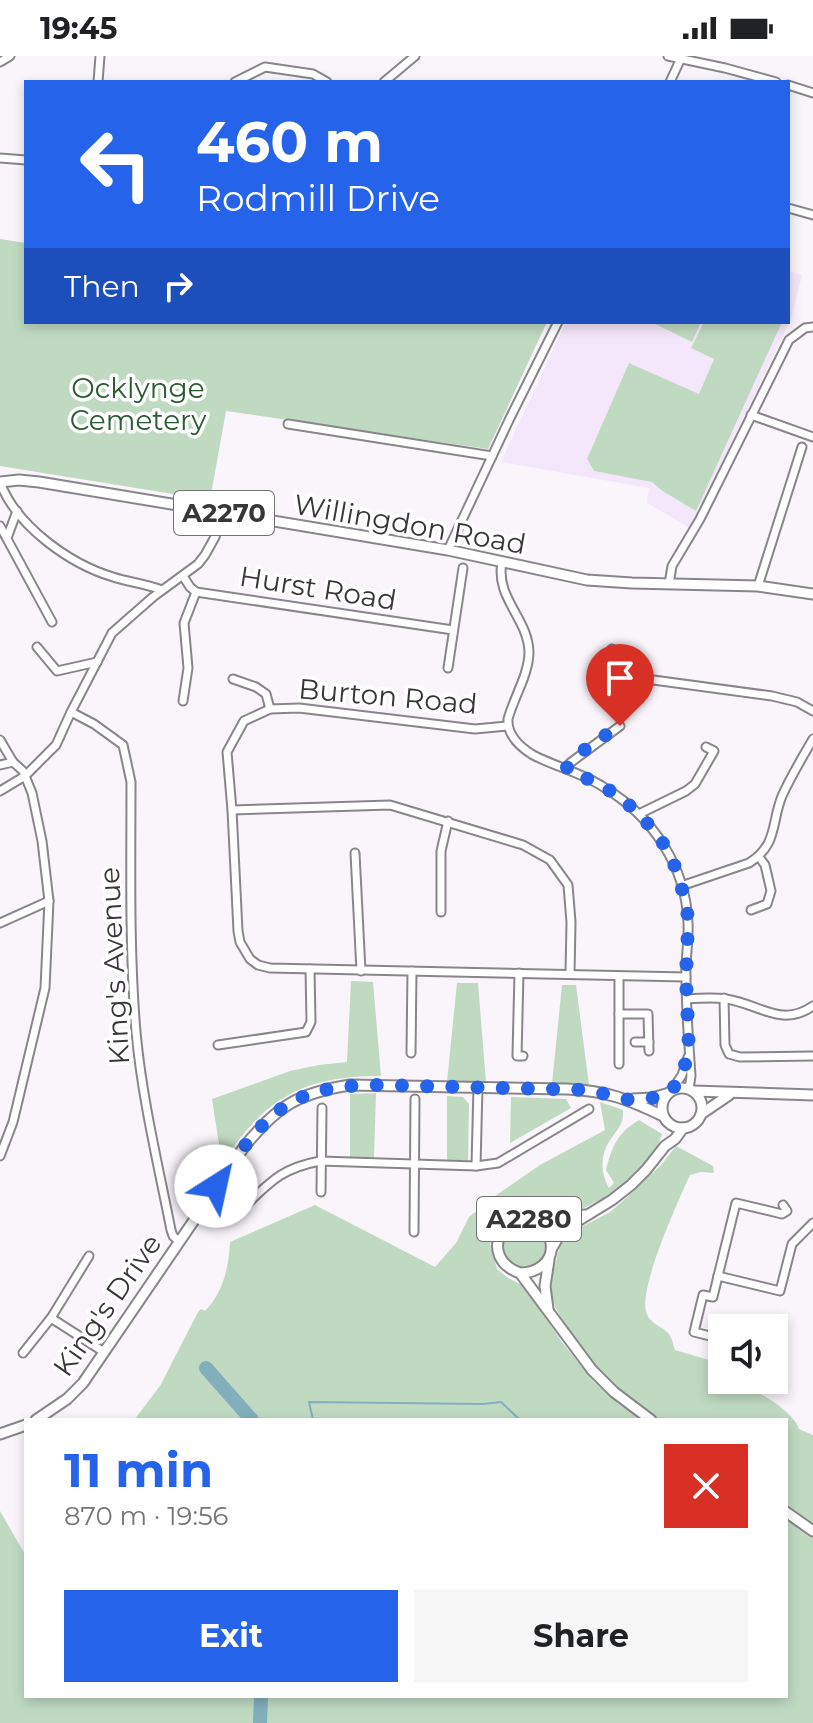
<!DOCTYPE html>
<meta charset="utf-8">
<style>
:root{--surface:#fff;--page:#f6f6f6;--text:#202124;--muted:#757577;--accent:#2563eb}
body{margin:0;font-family:Montserrat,sans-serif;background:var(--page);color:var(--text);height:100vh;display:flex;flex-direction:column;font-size:30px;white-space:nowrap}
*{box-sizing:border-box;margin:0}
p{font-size:26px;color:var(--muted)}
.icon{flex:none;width:44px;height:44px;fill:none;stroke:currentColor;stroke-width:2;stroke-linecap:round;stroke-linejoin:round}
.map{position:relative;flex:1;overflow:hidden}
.side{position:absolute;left:24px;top:1362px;width:764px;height:280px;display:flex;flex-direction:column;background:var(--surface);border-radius:0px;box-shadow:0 4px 12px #0003}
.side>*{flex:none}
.hud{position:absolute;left:24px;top:24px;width:766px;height:244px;border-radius:0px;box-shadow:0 4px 12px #0003;background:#2563eb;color:#fff;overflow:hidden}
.controls{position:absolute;left:708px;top:1258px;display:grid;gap:16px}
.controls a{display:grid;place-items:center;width:80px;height:80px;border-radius:0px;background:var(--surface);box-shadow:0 4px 12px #0003;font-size:40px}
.pin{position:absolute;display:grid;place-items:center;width:68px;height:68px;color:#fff;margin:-82px -34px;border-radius:50% 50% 50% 0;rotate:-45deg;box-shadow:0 0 8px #0007}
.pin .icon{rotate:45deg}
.me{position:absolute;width:88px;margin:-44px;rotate:35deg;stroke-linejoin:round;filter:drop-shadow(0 0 6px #0008)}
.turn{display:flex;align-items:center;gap:28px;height:168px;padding:0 40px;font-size:36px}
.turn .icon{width:104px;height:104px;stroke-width:2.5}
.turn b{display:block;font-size:56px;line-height:68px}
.then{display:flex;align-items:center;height:76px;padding:0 40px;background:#0003;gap:16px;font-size:30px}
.round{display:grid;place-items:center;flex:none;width:84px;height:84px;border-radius:0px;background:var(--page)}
.overview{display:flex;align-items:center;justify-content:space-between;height:136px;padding:0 40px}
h1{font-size:48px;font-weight:700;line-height:60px;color:var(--accent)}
.primary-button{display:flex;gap:16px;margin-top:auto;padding:16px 40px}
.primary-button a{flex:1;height:92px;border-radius:0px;background:var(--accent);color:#fff;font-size:32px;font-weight:700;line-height:92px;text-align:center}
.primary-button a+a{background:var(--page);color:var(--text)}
.status{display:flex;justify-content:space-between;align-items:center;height:56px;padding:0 40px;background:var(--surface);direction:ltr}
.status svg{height:22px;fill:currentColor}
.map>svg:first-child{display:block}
</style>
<div class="status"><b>19:45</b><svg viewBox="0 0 49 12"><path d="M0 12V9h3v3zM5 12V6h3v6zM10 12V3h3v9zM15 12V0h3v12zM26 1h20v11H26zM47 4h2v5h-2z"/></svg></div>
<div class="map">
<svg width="813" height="1667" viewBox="0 0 813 1667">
<rect width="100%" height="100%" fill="#f9f5fb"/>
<polygon fill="#f5e7fb" points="788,215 802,219 791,263 690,472 647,447 649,432 501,406 566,266 788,266"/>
<g fill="#c0dac2">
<polygon points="0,183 26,187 26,266 547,266 488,393 226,355 210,444 0,410"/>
<polygon points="651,266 701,266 692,286"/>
<polygon points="704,266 782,266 696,455 661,434 652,426 594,415 587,403 629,307 699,338 714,303 691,292"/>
<path d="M351,925L373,926L381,1020C303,1020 264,1042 222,1108L212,1043L290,1015L319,1009L347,1006Z"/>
<polygon points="457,927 478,927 486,1027 447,1026"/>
<polygon points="562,929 576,929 589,1029 552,1028"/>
<polygon points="376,1037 374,1103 350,1102 350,1038"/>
<polygon points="447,1040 463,1041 469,1048 468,1104 447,1104"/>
<polygon points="511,1041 566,1043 571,1052 510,1087"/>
<path d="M600,1046L623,1054C624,1068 618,1072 611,1083C600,1098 600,1117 609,1132L614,1127L606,1114C612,1091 617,1077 639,1064L662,1078L656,1096L633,1121L610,1139L578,1155L556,1158L516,1157L500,1166L490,1188L497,1213L508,1222L524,1230L562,1286L594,1326L619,1348L643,1364H134L160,1330L198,1256L201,1253L205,1255C223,1237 229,1211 230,1186L315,1149L435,1211L456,1187L469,1161L495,1140L540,1109L605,1074Z"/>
<path d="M676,1090L713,1110L714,1117L701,1116L690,1119C678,1145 639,1231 646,1256C650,1268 660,1269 668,1277C672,1281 673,1288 675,1294L709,1304L719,1319L722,1320V1324C743,1324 793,1353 799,1373L813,1379V1469L786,1451V1364H659L626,1339L600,1315L574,1283L556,1253L552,1242L551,1225L560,1190L570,1177L610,1156L623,1145L661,1109Z"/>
<circle cx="525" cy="1191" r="22"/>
<polygon points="0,1455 26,1500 26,1640 786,1640 786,1463 813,1482 813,1667 0,1667"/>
</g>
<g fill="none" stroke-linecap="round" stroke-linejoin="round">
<polyline stroke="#82afbb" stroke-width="2" points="313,1364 309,1346 483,1348 501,1346 520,1364"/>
<g stroke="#82afbb" stroke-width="14">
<polyline points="206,1312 252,1364"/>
<polyline points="260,1667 261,1640"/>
</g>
<defs>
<g id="minor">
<polyline points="668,0 725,12 776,26"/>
<polyline points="0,6 10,0"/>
<polyline points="98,26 100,0"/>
<polyline points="235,26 265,11 313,18 327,26"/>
<polyline points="384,26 415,0"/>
<polyline points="670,26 682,0"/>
<polyline points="788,29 813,37"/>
<polyline points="0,102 26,104"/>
<polyline points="788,152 813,159"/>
<polyline points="751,359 813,381"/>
<polyline points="288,368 492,400"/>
<path d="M0,426C16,470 70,508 113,521C129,526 146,528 162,534"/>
<polyline points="0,470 52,566"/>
<polyline points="7,482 17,455"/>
<polyline points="448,494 510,362 558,266"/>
<path d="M502,506C495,542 528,562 529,596C529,618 514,641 508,663C507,679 520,691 533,699C556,711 583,717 605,732C653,761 686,811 688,867C689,886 685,904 686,922C686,955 689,988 691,1020L689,1033"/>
<polyline points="183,520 190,531 196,536 453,574"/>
<polyline points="669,528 672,510 700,463 789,284 805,272 813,271"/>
<polyline points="758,530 802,391"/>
<polyline points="37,591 57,615 97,606"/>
<polyline points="448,612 463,512"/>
<polyline points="609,618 772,640 797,646 813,655"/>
<polyline points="233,623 256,631 266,638 270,653"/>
<polyline points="607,628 612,593"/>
<polyline points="183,645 188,612 184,567 196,536"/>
<path d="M71,656L94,668L123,689L131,726C131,809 129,893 136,976C142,1042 158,1108 171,1174L173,1180L179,1185"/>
<polyline points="507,670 475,673 299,652 270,653 244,665 227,696 232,754 238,875 240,886 250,903 258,909 270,912 686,921"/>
<polyline points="0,684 13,706 23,715 32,737 42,785 49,845 45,932 13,1066 0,1100"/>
<polyline points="0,709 13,706"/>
<polyline points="566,713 570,707 620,670"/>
<polyline points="0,735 25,720 56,689 71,656 112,577 153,541 198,508 205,499 215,481 223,457"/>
<polyline points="232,754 390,749 523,789 550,804 568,829 571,866 570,918"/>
<polyline points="639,758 686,735 695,728 714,695 706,691"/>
<polyline points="355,797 361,915"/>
<path d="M681,830L749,807C778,789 771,767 782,740C791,720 802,702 813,683"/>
<polyline points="751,854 767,848 771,835 765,809 759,801"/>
<polyline points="441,856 441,795 448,765"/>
<polyline points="0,867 49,845"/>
<polyline points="519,917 517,1000 523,1000"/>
<polyline points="619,920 619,1008"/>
<polyline points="724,942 725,989 729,998 740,1001 813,1000"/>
<path d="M687,943C700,942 713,941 726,943C760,948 781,972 813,950"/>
<polyline points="619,958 648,958 649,995"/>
<polyline points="635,986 649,986"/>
<polyline points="218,989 306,976 311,966 310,913"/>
<polyline points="411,997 412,915"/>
<polyline points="672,1034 682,1019 688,1001"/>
<polyline points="476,1110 478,1031"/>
<polyline points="321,1136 322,1052"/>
<polyline points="783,1149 787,1155 782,1158 736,1147 718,1220 780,1235 792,1188 813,1167"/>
<path d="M245,1150C272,1124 283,1112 320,1105L476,1110L498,1107L589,1053"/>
<polyline points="414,1176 415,1043"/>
<polyline points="718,1220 713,1241 703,1239 694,1276 722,1283"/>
<polyline points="51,1262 104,1296"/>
<polyline points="23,1297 51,1262 89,1200"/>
</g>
<g id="major">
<polyline points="0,426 19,424 39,426 448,494 587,524 632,527 758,530 813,538"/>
<circle cx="682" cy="1052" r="20"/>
<polyline points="693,1035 813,1039"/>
<polyline points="633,1043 652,1042 666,1038"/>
<polyline points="701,1058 729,1039"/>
<polyline points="537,1166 585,1159"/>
<polyline points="552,1192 560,1178 568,1171 612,1144 631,1129 646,1114 665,1090 675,1083 683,1072"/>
<path d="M520,1217C537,1217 554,1206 551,1187C550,1178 545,1170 538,1166C503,1149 477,1202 520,1217L592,1314L614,1336L651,1364"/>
<polyline points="548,1253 545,1230 549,1204"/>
<path d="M36,1364L67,1343L83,1327L244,1091C277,1050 298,1037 350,1029L567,1033C607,1035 628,1043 663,1060"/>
<polyline points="0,1378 26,1369"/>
<polyline points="786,1456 813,1475"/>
</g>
</defs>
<use href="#minor" stroke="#89868b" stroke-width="11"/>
<use href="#major" stroke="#89868b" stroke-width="13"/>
<use href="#minor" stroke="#fff" stroke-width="7"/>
<use href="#major" stroke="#fff" stroke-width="9"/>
</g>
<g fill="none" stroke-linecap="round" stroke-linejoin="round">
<path stroke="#2563eb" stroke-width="14" stroke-dasharray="0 25.2" d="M216,1130C265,1060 286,1029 377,1029L588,1034L630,1044L652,1042L665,1039L672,1034L682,1019L689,995L686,921L688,870L687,850L676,813L669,797L656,776L626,746L603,730L566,713C578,695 602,682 620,670"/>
</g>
<g text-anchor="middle" stroke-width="7" stroke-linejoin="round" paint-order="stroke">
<g fill="#fff" stroke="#747274" stroke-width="2">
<rect x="174" y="435" width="100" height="44" rx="6"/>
<rect x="477" y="1141" width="104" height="44" rx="6"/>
</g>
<g font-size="26" font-weight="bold" fill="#383638">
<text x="224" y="466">A2270</text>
<text x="529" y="1172">A2280</text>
</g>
<g font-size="28" fill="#2b5a33" stroke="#fff">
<text x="138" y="342">Ocklynge<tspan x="138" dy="32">Cemetery</tspan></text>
</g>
<g font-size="28" fill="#383638" stroke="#fff">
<text transform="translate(410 468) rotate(10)" y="10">Willingdon Road</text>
<text transform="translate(318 532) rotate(9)" y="10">Hurst Road</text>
<text transform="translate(388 640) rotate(5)" y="10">Burton Road</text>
<text transform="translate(114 910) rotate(-93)" y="10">King's Avenue</text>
<text transform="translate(107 1249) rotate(-55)" y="10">King's Drive</text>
</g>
</g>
</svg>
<div class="controls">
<a><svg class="icon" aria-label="sound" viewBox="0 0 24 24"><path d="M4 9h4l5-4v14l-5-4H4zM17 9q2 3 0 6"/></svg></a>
</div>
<div class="pin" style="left:620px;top:670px;background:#d93025"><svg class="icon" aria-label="arrive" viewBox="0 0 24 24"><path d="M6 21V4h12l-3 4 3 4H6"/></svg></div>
<svg class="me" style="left:216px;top:1130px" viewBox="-20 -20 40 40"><circle r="19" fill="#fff"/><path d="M0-13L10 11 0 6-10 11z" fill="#2563eb"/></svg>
<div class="hud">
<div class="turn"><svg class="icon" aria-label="left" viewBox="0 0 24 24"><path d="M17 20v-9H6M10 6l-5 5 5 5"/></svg><div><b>460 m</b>Rodmill Drive</div></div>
<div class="then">Then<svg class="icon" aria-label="right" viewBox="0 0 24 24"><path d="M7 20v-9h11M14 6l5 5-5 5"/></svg></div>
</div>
<section class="side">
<div class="overview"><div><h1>11 min</h1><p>870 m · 19:56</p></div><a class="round" style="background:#d93025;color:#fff"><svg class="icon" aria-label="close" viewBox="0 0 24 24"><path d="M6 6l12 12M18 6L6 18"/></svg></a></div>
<div class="primary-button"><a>Exit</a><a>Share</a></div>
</section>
</div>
